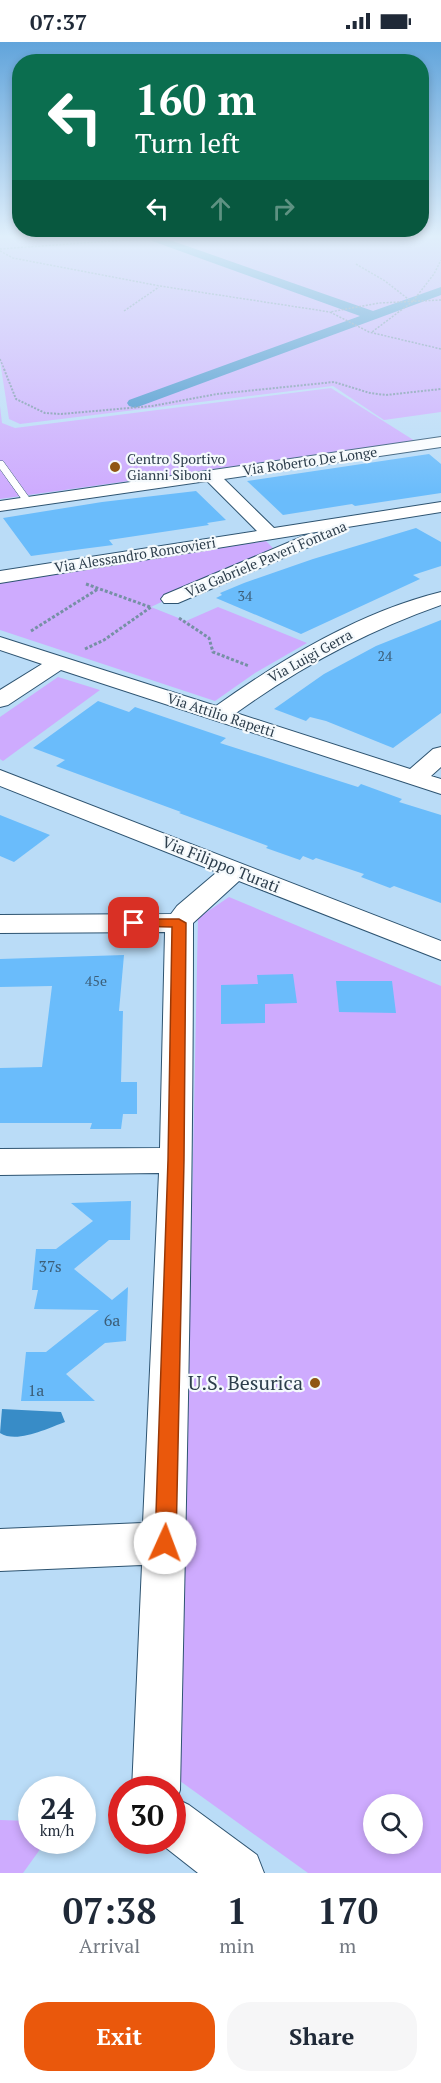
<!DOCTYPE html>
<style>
:root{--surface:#fff;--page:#f6f6f7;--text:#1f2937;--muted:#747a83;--accent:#ea580c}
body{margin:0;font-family:"PT Serif",serif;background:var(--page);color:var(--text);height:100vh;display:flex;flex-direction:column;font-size:22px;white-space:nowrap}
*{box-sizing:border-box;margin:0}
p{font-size:20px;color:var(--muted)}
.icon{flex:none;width:33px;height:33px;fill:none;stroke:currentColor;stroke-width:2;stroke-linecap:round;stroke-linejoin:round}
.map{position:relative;height:1831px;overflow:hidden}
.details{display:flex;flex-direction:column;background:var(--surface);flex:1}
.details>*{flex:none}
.guide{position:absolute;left:12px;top:12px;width:417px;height:183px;border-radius:24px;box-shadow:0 3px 9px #0003;background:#0b6e4f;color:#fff;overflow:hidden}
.fabs{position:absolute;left:363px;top:1752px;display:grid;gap:12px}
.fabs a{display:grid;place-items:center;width:60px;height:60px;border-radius:50%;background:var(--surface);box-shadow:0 3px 9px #0003;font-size:30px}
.speed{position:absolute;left:18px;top:1734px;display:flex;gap:12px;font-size:30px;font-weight:700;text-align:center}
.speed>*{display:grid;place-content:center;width:78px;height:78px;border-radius:50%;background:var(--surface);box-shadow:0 3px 9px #0003;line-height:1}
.speed small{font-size:15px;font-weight:400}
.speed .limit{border:9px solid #d22;background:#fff;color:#111}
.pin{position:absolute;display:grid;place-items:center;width:51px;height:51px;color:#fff;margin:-26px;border-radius:12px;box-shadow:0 3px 9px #0006}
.me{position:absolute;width:66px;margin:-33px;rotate:2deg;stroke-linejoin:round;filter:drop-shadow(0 0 4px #0008)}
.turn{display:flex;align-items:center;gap:21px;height:126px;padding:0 24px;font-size:27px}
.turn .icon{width:78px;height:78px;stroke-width:2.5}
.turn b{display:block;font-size:42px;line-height:51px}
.lanes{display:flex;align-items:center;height:57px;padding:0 24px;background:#0003;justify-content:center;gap:30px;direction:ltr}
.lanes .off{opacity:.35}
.eta{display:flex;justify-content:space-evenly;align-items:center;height:102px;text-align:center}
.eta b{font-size:36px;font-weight:800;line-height:42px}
.action{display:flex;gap:12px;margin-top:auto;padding:12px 24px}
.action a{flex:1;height:69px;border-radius:24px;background:var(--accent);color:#fff;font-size:24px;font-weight:800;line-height:69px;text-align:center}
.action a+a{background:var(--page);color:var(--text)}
.status{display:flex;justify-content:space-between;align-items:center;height:42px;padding:0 30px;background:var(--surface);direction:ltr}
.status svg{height:16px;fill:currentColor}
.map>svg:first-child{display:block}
</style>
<div class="status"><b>07:37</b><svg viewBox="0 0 49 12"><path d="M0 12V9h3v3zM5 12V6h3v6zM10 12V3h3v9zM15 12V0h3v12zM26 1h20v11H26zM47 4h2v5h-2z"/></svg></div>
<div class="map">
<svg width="441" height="1831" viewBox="0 0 441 1831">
<rect width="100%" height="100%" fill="#badcf7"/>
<g fill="#ceabfe" fill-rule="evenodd">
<polygon points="0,196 441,196 441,370 384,378 333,344 20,382 9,377 0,319"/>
<polygon points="331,346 415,399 0,457 0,364 2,381 15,386"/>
<polygon points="266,499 273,506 151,565 186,579 218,565 307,601 255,631 215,659 0,588 0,541"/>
<polygon points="58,635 100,648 3,719 0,717 0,675"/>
<path d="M229,855L441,944V1831H308L180,1739L198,876ZM374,1762H412V1802H374Z"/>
<polygon points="0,1778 31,1779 32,1798 46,1799 23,1831 0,1831"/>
</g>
<path fill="#388cc7" d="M2,1367L61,1370L65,1380C48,1386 17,1402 0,1391Z"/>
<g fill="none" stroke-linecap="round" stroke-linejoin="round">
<polygon fill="#388cc7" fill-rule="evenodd" points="151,196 164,196 373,269 441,245 441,253 135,366 129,364 127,361 129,358 360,274 152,199"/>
</g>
<g fill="#6abcfb">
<polygon points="429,412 441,422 441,451 355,464 352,462 283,473 247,439"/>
<polygon points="196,449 226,478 207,481 209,483 109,498 113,503 82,507 31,514 3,476 102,460"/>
<polygon points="416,486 441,500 441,524 413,533 420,537 301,592 216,556 222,553 220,551 244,541 313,517"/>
<polygon points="441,578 441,671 393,706 326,679 310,675 306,679 274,667 324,632 376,604"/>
<polygon points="98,659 129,670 135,665 226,696 220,701 358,745 361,742 402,757 399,760 441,773 441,861 394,844 390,846 361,835 364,832 316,816 313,818 303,814 300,818 266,806 268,804 179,771 181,770 56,724 65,718 33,706"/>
<polygon points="0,773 50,793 14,820 0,814"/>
<polygon points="124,913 119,969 123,969 121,1040 137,1040 137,1072 123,1072 121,1087 90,1087 92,1081 0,1081 0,1026 42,1025 52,944 0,945 0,917"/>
<polygon points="293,932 297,961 265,962 265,981 221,982 221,943 258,942 257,933"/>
<polygon points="336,939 392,939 396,971 339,970"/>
<polygon points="131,1159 130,1198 109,1198 74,1227 112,1258 128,1245 126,1299 105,1301 66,1332 95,1359 21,1359 26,1310 46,1310 99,1268 34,1267 38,1248 32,1248 36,1207 56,1207 93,1179 71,1161"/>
</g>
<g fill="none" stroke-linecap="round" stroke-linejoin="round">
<defs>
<polygon id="lane" points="0,419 3,419 31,458 31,462 25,462 0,427"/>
<g id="street">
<polygon points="441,395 441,405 224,437 274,486 441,460 441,470 0,541 0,529 257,489 207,439 0,469 0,459"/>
<polygon points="311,491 318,493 320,497 318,501 178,561 164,561 161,557 164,553"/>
<path d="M441,550V563C367,589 300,625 236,671L410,727L433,707L441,705V725L431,734L441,737V752L61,628L8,663L0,665V648L42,622L0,608V595L216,664C284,616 360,570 441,550Z"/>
<path d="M0,728L441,899V918L239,839L193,881C193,1171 186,1459 180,1748L177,1757L189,1763L257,1813L264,1831H198L156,1798H172V1748H132L142,1523L0,1529V1487L143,1481L159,1131L0,1133V1107L160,1106L165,890L0,891V873L171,872L177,864L217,830L0,744Z"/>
</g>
</defs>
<use href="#lane" stroke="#2e5471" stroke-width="1"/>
<use href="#street" stroke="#2e5471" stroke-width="2"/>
<g stroke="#7690a5" stroke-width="1.5" stroke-dasharray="2 1.5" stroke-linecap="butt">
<polyline points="0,207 154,196"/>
<polyline points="0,209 13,216 160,244 330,270"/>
<polyline points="356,222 385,239 412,260 372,290"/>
<polyline points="441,258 379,261 330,270 369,290 441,307"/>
<polyline points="413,259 434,232 441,218"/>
<polyline points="124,269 159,245"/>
<polyline points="0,317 5,329"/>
</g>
<polyline stroke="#7690a5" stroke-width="2" stroke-dasharray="2 1.5" stroke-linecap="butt" points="4,327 16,357 45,371 61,372 152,364 217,352 334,340 370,351 386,353 441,347"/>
<g stroke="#7690a5" stroke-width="3" stroke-dasharray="3 2" stroke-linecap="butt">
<polyline points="86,542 150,565"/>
<polyline points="179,576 209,596 213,610 249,624"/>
<polyline points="31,589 98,547"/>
<polyline points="85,607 104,598 151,565"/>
</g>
<use href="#lane" fill="#fff" fill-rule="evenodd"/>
<use href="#street" fill="#fff" fill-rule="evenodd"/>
</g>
<linearGradient id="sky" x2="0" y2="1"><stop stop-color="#61a4db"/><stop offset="0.43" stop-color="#e0effb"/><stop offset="1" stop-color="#e0effb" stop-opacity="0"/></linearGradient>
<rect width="441" height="452" fill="url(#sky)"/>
<polygon fill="#ea580c" stroke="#983908" stroke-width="1.5" points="134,877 179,877 186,881 184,1118 176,1501 173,1508 165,1511 158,1508 155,1501 168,1118 172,885 130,884 128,881 130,878"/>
<g fill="#905613" stroke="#f4f9fc" stroke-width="2">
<circle cx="115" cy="425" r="6"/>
<circle cx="315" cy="1341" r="6"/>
</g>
<g text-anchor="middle" stroke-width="4.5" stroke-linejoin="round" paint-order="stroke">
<g font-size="14" fill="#2d3e4c" stroke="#f4f9fc" text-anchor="start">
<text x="127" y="422">Centro Sportivo<tspan x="127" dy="16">Gianni Siboni</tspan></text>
</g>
<g font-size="14" fill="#2d3e4c" stroke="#f4f9fc">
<text transform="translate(310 419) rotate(-8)" y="5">Via Roberto De Longe</text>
<text transform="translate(135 513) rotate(-9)" y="5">Via Alessandro Roncovieri</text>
<text transform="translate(266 517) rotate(-23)" y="5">Via Gabriele Paveri Fontana</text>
<text transform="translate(310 614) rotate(-29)" y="5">Via Luigi Gerra</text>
<text transform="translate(221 673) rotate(18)" y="5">Via Attilio Rapetti</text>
</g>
<g font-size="14" fill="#3c5e78">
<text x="245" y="559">34</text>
<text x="385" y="619">24</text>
<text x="96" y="944">45e</text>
</g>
<g font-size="16" fill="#2d3e4c" stroke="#f4f9fc">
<text transform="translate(221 822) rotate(22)" y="6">Via Filippo Turati</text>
</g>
<g font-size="16" fill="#3c5e78">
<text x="50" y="1230">37s</text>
<text x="112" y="1284">6a</text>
<text x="36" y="1354">1a</text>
</g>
<g font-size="20" fill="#2d3e4c" stroke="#f4f9fc" text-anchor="end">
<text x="303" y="1348">U.S. Besurica</text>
</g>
</g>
</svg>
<div class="fabs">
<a><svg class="icon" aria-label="search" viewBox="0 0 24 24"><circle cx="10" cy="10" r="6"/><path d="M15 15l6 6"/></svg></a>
</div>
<div class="speed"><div>24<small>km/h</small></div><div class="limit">30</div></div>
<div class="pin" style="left:134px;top:881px;background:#d93025"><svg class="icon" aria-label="arrive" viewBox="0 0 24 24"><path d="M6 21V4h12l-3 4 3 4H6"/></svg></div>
<svg class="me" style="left:165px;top:1501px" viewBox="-20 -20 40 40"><circle r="19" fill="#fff"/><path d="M0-13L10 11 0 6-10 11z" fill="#ea580c"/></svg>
<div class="guide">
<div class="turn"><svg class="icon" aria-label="left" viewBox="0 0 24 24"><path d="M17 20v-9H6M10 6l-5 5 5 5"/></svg><div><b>160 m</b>Turn left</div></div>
<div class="lanes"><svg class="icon" aria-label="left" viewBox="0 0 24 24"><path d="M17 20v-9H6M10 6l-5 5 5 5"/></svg><svg class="icon off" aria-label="ahead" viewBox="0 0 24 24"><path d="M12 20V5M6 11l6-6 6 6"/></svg><svg class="icon off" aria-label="right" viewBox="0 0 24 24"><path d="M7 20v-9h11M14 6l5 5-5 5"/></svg></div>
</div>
</div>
<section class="details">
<div class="eta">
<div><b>07:38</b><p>Arrival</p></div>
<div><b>1</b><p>min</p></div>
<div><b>170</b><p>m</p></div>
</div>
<div class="action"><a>Exit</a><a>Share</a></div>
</section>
